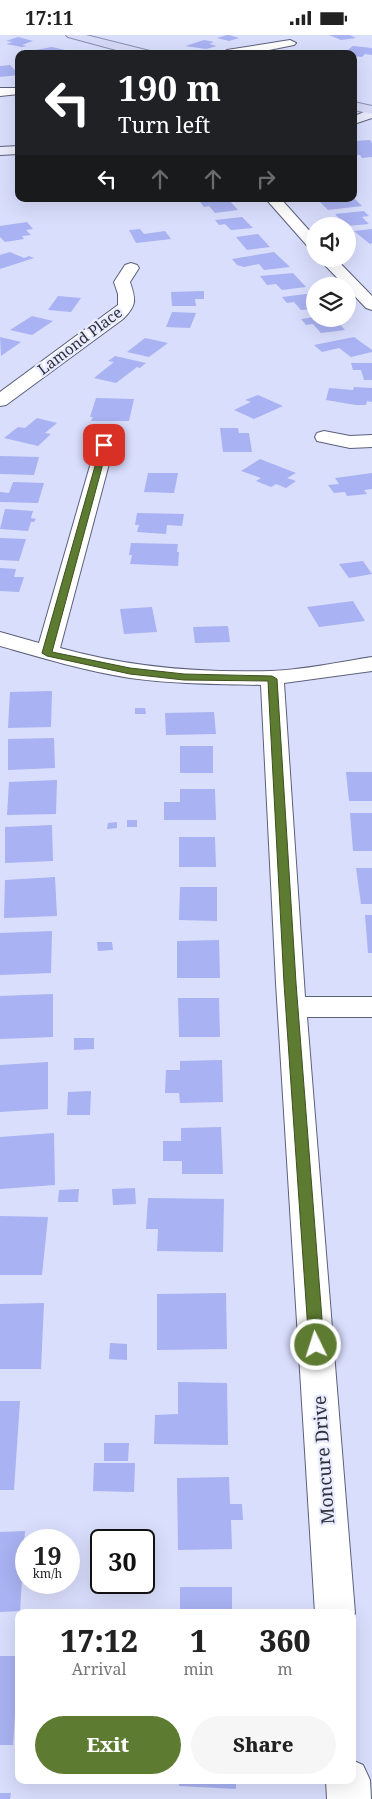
<!DOCTYPE html>
<style>
:root{--surface:#fff;--page:#f6f6f6;--text:#222;--muted:#767676;--accent:#5d7b31}
body{margin:0;font-family:"Noto Serif",serif;background:var(--page);color:var(--text);height:100vh;display:flex;flex-direction:column;font-size:19px;white-space:nowrap}
*{box-sizing:border-box;margin:0}
p{font-size:16px;color:var(--muted)}
.icon{flex:none;width:28px;height:28px;fill:none;stroke:currentColor;stroke-width:2;stroke-linecap:round;stroke-linejoin:round}
.map{position:relative;flex:1;overflow:hidden}
.side{position:absolute;left:15px;top:1574px;width:341px;height:175px;display:flex;flex-direction:column;background:var(--surface);border-radius:10px;box-shadow:0 5px 20px #0002}
.side>*{flex:none}
.top-card{position:absolute;left:15px;top:15px;width:342px;height:152px;border-radius:10px;box-shadow:0 5px 20px #0002;background:#202124;color:#fff;overflow:hidden}
.buttons{position:absolute;left:306px;top:182px;display:grid;gap:10px}
.buttons a{display:grid;place-items:center;width:50px;height:50px;border-radius:50%;background:var(--surface);box-shadow:0 5px 20px #0002;font-size:25px}
.speed{position:absolute;left:15px;top:1494px;display:flex;gap:10px;font-size:25px;font-weight:700;text-align:center}
.speed>*{display:grid;place-content:center;width:65px;height:65px;border-radius:50%;background:var(--surface);box-shadow:0 5px 20px #0002;line-height:1}
.speed small{font-size:12px;font-weight:400}
.speed .limit{border:2px solid #111;border-radius:8px;background:#fff;color:#111}
.pin{position:absolute;display:grid;place-items:center;width:42px;height:42px;color:#fff;margin:-21px;border-radius:10px;box-shadow:0 2px 8px #0006}
.me{position:absolute;width:55px;margin:-28px;rotate:356deg;stroke-linejoin:round;filter:drop-shadow(0 0 4px #0008)}
.turn{display:flex;align-items:center;gap:18px;height:105px;padding:0 20px;font-size:22px}
.turn .icon{width:65px;height:65px;stroke-width:2.5}
.turn b{display:block;font-size:35px;line-height:42px}
.lanes{display:flex;align-items:center;height:48px;padding:0 20px;background:#0003;justify-content:center;gap:25px;direction:ltr}
.lanes .off{opacity:.35}
.eta{display:flex;justify-content:space-evenly;align-items:center;height:85px;text-align:center}
.eta b{font-size:30px;font-weight:800;line-height:35px}
.action{display:flex;gap:10px;margin-top:auto;padding:10px 20px}
.action a{flex:1;height:58px;border-radius:30px;background:var(--accent);color:#fff;font-size:20px;font-weight:800;line-height:58px;text-align:center}
.action a+a{background:var(--page);color:var(--text)}
.status{display:flex;justify-content:space-between;align-items:center;height:35px;padding:0 25px;background:var(--surface);direction:ltr}
.status svg{height:14px;fill:currentColor}
.map>svg:first-child{display:block}
</style>
<div class="status"><b>17:11</b><svg viewBox="0 0 49 12"><path d="M0 12V9h3v3zM5 12V6h3v6zM10 12V3h3v9zM15 12V0h3v12zM26 1h20v11H26zM47 4h2v5h-2z"/></svg></div>
<div class="map">
<svg width="372" height="1764" viewBox="0 0 372 1764">
<rect width="100%" height="100%" fill="#d9defd"/>
<g fill="#a9b2f2">
<polygon points="227,0 229,0 239,3 229,6 217,3"/>
<polygon points="329,0 350,0 356,3 341,5"/>
<polygon points="18,2 33,6 22,10 27,11 22,12 6,9 13,7 6,6"/>
<polygon points="204,5 214,7 209,9 217,11 206,14 185,11"/>
<polygon points="353,11 372,13 372,20 365,19 362,22 354,21 354,19 344,18"/>
<polygon points="52,12 65,15 53,19 39,19 29,16"/>
<polygon points="10,30 15,35 19,35 19,40 0,42 0,31"/>
<polygon points="370,105 372,108 372,122 362,123 360,120 354,120 354,106"/>
<polygon points="228,164 238,175 215,178 209,171 204,172 200,167"/>
<polygon points="317,164 355,164 362,171 328,175"/>
<polygon points="364,176 369,181 362,182 369,189 347,191 335,179"/>
<polygon points="242,182 253,193 231,195 225,189 219,190 215,185"/>
<polygon points="27,187 33,194 26,195 31,200 22,201 24,204 5,207 0,202 0,191"/>
<polygon points="140,194 144,199 165,196 171,204 136,208 129,195"/>
<polygon points="372,194 372,208 370,209 354,196"/>
<polygon points="258,199 270,212 247,215 236,202"/>
<polygon points="10,217 24,223 29,221 34,223 0,234 0,220"/>
<polygon points="274,217 290,232 264,235 259,229 244,232 237,230 232,224"/>
<polygon points="293,238 306,252 282,255 276,249 267,250 260,241"/>
<polygon points="204,256 204,264 195,264 196,271 172,271 171,257"/>
<polygon points="314,258 315,274 301,275 294,267 287,268 282,262"/>
<polygon points="58,261 81,263 71,277 48,275"/>
<polygon points="172,277 196,278 190,293 166,292"/>
<polygon points="32,281 53,286 32,300 10,295"/>
<polygon points="315,282 315,284 335,284 345,295 321,298 313,289 306,290 301,284"/>
<polygon points="0,302 21,307 1,321"/>
<polygon points="354,302 372,315 372,317 351,322 339,313 322,317 314,310"/>
<polygon points="145,303 168,308 149,322 127,317"/>
<polygon points="115,321 146,328 140,333 137,332 116,348 94,343 114,327 108,326"/>
<polygon points="351,328 372,328 372,345 364,345 361,335 353,335"/>
<polygon points="354,352 372,353 372,367 367,366 366,370 356,370 326,365 329,353 353,355"/>
<polygon points="258,360 283,371 254,384 234,375 251,367 245,365"/>
<polygon points="96,363 134,364 129,386 91,386 93,382 90,382"/>
<polygon points="37,383 57,388 45,398 51,399 38,411 4,403 18,392 25,393"/>
<polygon points="220,393 238,393 239,398 249,398 252,417 223,417"/>
<polygon points="0,421 39,422 34,440 0,439"/>
<polygon points="260,424 296,438 287,443 296,446 286,453 276,449 271,452 256,446 261,443 241,436"/>
<polygon points="148,438 178,438 174,458 144,457"/>
<polygon points="372,438 372,454 364,455 367,459 347,461 345,457 334,458 328,450 339,449 335,443"/>
<polygon points="13,447 44,448 38,468 0,467 0,457 9,458"/>
<polygon points="5,474 33,476 31,483 36,484 34,487 31,487 28,496 0,494"/>
<polygon points="137,478 184,479 182,491 167,490 166,499 137,497 139,490 135,490"/>
<polygon points="0,503 26,504 19,526 0,525"/>
<polygon points="131,508 178,509 177,517 179,517 178,531 130,529 132,520 129,520"/>
<polygon points="363,526 372,539 349,543 339,529"/>
<polygon points="0,533 16,534 14,542 24,542 19,557 0,556"/>
<polygon points="353,566 365,586 319,592 307,572"/>
<polygon points="152,572 157,597 124,599 120,574"/>
<polygon points="228,591 230,607 195,608 193,592"/>
<polygon points="52,656 51,692 8,693 10,657"/>
<polygon points="135,673 145,673 146,679 135,679"/>
<polygon points="214,677 216,699 166,700 165,678"/>
<polygon points="54,703 55,733 8,735 8,704"/>
<rect x="180" y="711" width="33" height="27"/>
<polygon points="346,737 372,737 372,766 349,766"/>
<polygon points="57,745 56,779 7,780 9,747"/>
<polygon points="180,754 215,754 216,785 164,785 164,767 180,767"/>
<polygon points="350,778 372,778 372,816 353,816"/>
<rect x="127" y="785" width="10" height="7"/>
<polygon points="117,787 117,793 107,794 108,788"/>
<polygon points="52,790 53,826 5,828 5,792"/>
<polygon points="179,802 215,802 216,832 179,832"/>
<polygon points="356,833 372,833 372,869 361,869"/>
<polygon points="55,842 57,881 4,883 5,845"/>
<polygon points="180,852 217,852 217,886 179,885"/>
<polygon points="365,880 372,880 372,918 368,918"/>
<polygon points="52,896 51,938 0,940 0,898"/>
<polygon points="219,905 220,943 177,943 177,906"/>
<polygon points="97,907 112,907 113,915 98,916"/>
<polygon points="53,959 53,1002 0,1004 0,961"/>
<polygon points="178,963 219,963 220,1002 179,1002"/>
<polygon points="74,1003 94,1003 94,1014 74,1015"/>
<polygon points="222,1025 223,1067 180,1068 179,1058 165,1058 166,1035 180,1035 180,1026"/>
<polygon points="48,1027 48,1074 0,1077 0,1030"/>
<polygon points="91,1056 90,1080 67,1080 68,1057"/>
<polygon points="221,1092 223,1139 182,1139 182,1126 163,1126 163,1106 181,1106 181,1093"/>
<polygon points="54,1098 55,1150 0,1154 0,1102"/>
<polygon points="135,1153 136,1169 113,1170 112,1154"/>
<polygon points="79,1154 78,1167 58,1167 59,1155"/>
<polygon points="148,1163 224,1164 223,1217 157,1216 158,1194 146,1194"/>
<polygon points="0,1181 48,1182 42,1240 0,1240"/>
<polygon points="226,1258 227,1314 157,1315 157,1259"/>
<polygon points="44,1268 41,1334 0,1334 0,1269"/>
<polygon points="110,1308 127,1309 127,1325 109,1324"/>
<polygon points="178,1347 227,1348 228,1410 154,1409 155,1380 178,1379"/>
<polygon points="0,1366 20,1366 14,1455 0,1455"/>
<polygon points="104,1408 129,1408 128,1426 104,1426"/>
<polygon points="94,1428 135,1428 134,1457 93,1456"/>
<polygon points="229,1442 230,1469 242,1469 243,1485 231,1485 232,1514 178,1515 177,1443"/>
<polygon points="25,1496 20,1576 0,1577 0,1497"/>
<rect x="180" y="1552" width="52" height="26"/>
<polygon points="0,1621 19,1621 13,1710 0,1710"/>
<polygon points="179,1745 236,1745 236,1754 179,1751"/>
<polygon points="0,1758 11,1758 10,1764 0,1764"/>
</g>
<g fill="none" stroke-linecap="round" stroke-linejoin="round">
<defs>
<g id="street">
<polygon points="290,5 296,8 294,10 249,19 221,19 227,15"/>
<polygon points="0,53 19,53 19,59 0,61"/>
<polygon points="266,164 281,164 315,202 315,216 310,214"/>
<polygon points="319,224 336,224 372,261 372,275 366,273 348,254 348,251 345,251"/>
<path d="M131,228L137,230L139,233L130,247C136,265 137,270 123,284L6,370L0,371V357L118,270V259L114,247L125,230Z"/>
<polygon points="324,396 350,401 372,400 372,412 350,413 317,406 315,402 317,398"/>
<path d="M105,404L112,406L114,410L60,613C128,632 199,638 270,636C304,635 339,627 372,622V636L284,648L305,962H372V982H307L355,1578L352,1584V1578H315L276,948L261,650C217,649 174,649 130,643C85,636 43,623 0,611V597L39,608L96,410L98,406Z"/>
<polygon points="352,1725 363,1730 370,1745 371,1764 327,1764 326,1745 352,1745"/>
</g>
<g id="secondary">
<polygon points="372,74 372,83 354,89 354,81"/>
<polygon points="19,111 19,119 0,120 0,112"/>
</g>
<g id="primary">
<polygon points="66,0 86,0 150,16 152,19 131,19 68,2"/>
<polygon points="354,67 372,71 372,79 354,75"/>
</g>
</defs>
<use href="#street" stroke="#5c607a" stroke-width="2"/>
<use href="#secondary" stroke="#5c607a" stroke-width="2"/>
<use href="#primary" stroke="#898fb2" stroke-width="2"/>
<use href="#street" fill="#fff" fill-rule="evenodd"/>
<use href="#secondary" fill="#eaecfb" fill-rule="evenodd"/>
<use href="#primary" fill="#d6daf7" fill-rule="evenodd"/>
</g>
<polygon fill="#5d7b31" stroke="#3c5020" points="104,407 108,410 52,617 130,633 184,639 272,641 277,644 296,948 324,1310 322,1315 316,1316 311,1315 309,1310 284,948 268,646 184,645 130,639 47,621 42,618 101,410"/>
<g text-anchor="middle" stroke-width="4.5" stroke-linejoin="round" paint-order="stroke">
<g font-size="15" fill="#2f313c" stroke="#e9ecff">
<text transform="translate(80 306) rotate(-37)" y="5">Lamond Place</text>
</g>
<g font-size="18" fill="#2f313c" stroke="#e9ecff">
<text transform="translate(324 1425) rotate(-94)" y="6">Moncure Drive</text>
</g>
</g>
</svg>
<div class="buttons">
<a><svg class="icon" aria-label="sound" viewBox="0 0 24 24"><path d="M4 9h4l5-4v14l-5-4H4zM17 9q2 3 0 6"/></svg></a>
<a><svg class="icon" aria-label="layers" viewBox="0 0 24 24"><path d="M12 4l9 5-9 5-9-5zM3 14l9 5 9-5"/></svg></a>
</div>
<div class="speed"><div>19<small>km/h</small></div><div class="limit">30</div></div>
<div class="pin" style="left:104px;top:410px;background:#d93025"><svg class="icon" aria-label="arrive" viewBox="0 0 24 24"><path d="M6 21V4h12l-3 4 3 4H6"/></svg></div>
<svg class="me" style="left:316px;top:1310px" viewBox="-20 -20 40 40"><circle r="17" fill="#5d7b31" stroke="#fff" stroke-width="3"/><path d="M0-11L8 9 0 5-8 9z" fill="#fff"/></svg>
<div class="top-card">
<div class="turn"><svg class="icon" aria-label="left" viewBox="0 0 24 24"><path d="M17 20v-9H6M10 6l-5 5 5 5"/></svg><div><b>190 m</b>Turn left</div></div>
<div class="lanes"><svg class="icon" aria-label="left" viewBox="0 0 24 24"><path d="M17 20v-9H6M10 6l-5 5 5 5"/></svg><svg class="icon off" aria-label="ahead" viewBox="0 0 24 24"><path d="M12 20V5M6 11l6-6 6 6"/></svg><svg class="icon off" aria-label="ahead" viewBox="0 0 24 24"><path d="M12 20V5M6 11l6-6 6 6"/></svg><svg class="icon off" aria-label="right" viewBox="0 0 24 24"><path d="M7 20v-9h11M14 6l5 5-5 5"/></svg></div>
</div>
<section class="side">
<div class="eta">
<div><b>17:12</b><p>Arrival</p></div>
<div><b>1</b><p>min</p></div>
<div><b>360</b><p>m</p></div>
</div>
<div class="action"><a>Exit</a><a>Share</a></div>
</section>
</div>
